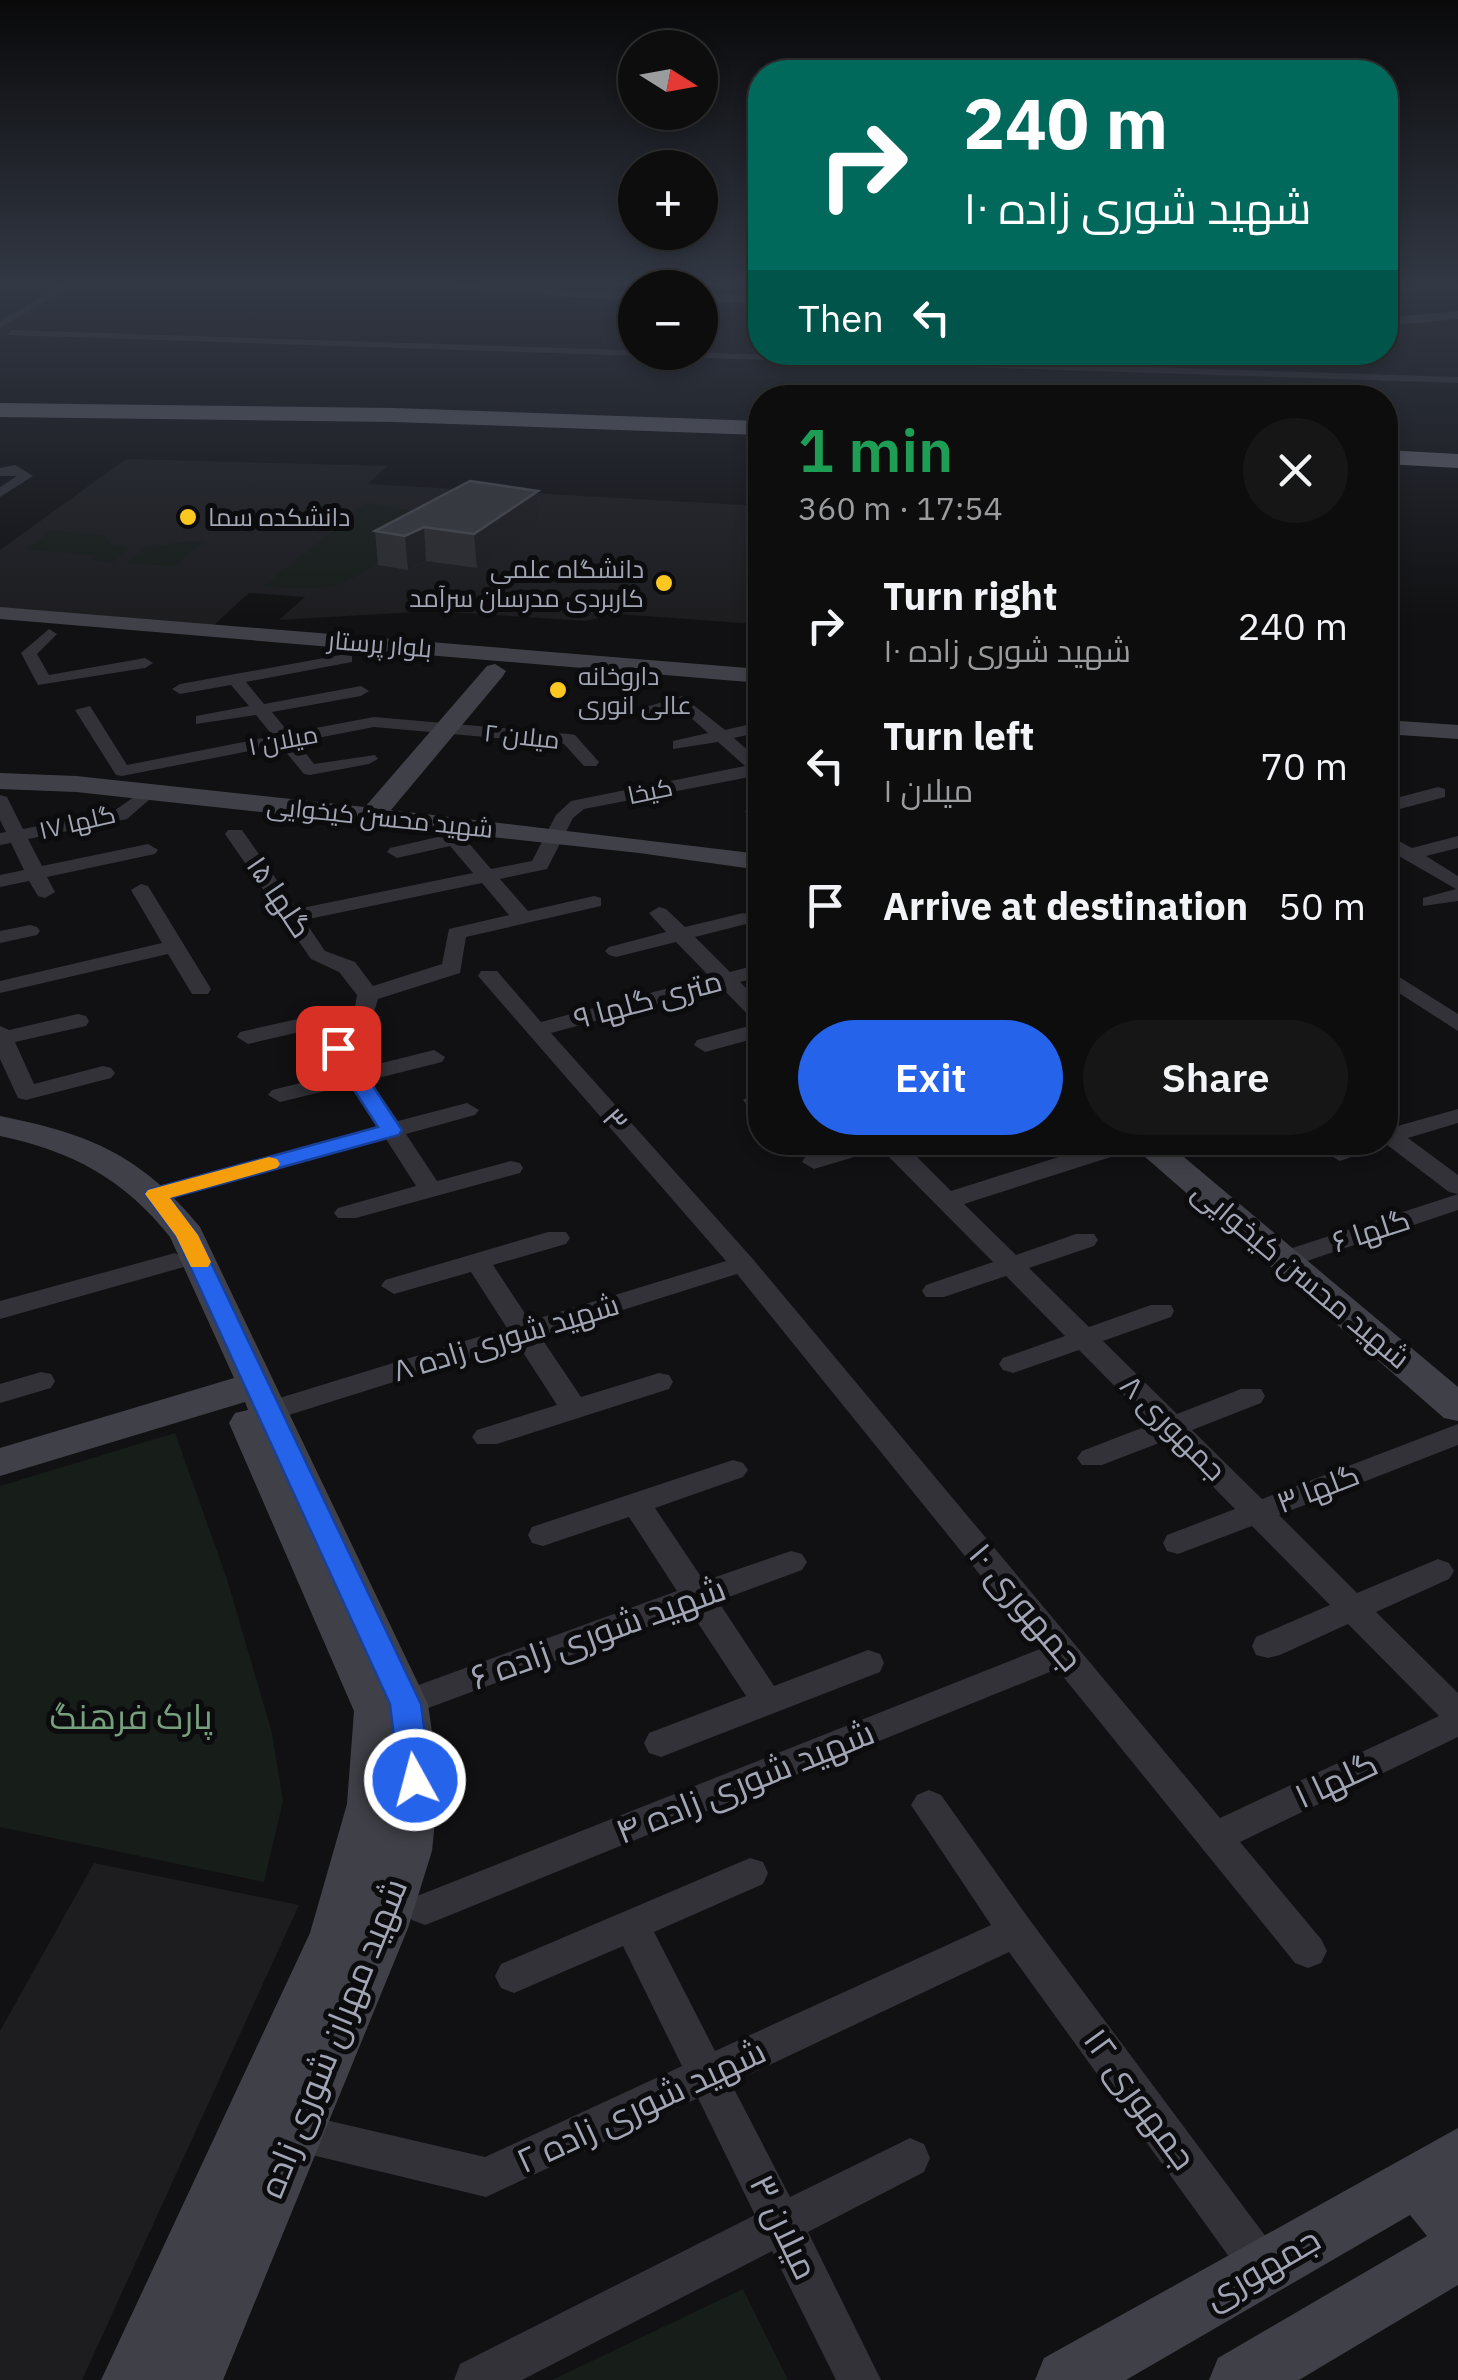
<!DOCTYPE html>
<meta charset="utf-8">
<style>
:root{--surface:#0d0d0e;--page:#161617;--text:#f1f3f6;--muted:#9a9c9e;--line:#2d2d2e;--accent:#2563eb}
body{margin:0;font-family:"IBM Plex Sans",Cairo,sans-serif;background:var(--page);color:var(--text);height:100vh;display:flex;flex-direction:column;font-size:38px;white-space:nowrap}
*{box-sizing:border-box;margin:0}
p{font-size:32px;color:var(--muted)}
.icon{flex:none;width:55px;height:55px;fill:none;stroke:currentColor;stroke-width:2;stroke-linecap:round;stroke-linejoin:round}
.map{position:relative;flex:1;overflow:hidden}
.details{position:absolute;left:748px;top:385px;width:650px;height:770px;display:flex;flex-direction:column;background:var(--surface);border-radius:40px;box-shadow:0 5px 15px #0003,0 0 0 2px var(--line)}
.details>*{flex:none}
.hud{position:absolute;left:748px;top:60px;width:650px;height:305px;border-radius:40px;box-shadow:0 5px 15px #0003,0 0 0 2px var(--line);background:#00695c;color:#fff;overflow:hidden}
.needle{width:65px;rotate:101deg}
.fabs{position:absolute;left:618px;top:30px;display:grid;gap:20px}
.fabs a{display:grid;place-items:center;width:100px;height:100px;border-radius:50%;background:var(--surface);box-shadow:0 5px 15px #0003,0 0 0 2px var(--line);font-size:50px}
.pin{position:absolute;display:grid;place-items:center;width:85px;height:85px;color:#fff;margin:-42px;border-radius:20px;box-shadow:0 5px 15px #0006}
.me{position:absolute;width:110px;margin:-55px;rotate:353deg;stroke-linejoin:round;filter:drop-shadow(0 0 8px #0008)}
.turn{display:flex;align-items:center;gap:35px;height:210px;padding:0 50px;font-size:45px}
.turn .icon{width:130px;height:130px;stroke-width:2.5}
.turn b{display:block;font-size:70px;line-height:85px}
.then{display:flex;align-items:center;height:95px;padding:0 50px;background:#0003;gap:20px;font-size:38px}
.round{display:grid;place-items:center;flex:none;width:105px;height:105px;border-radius:52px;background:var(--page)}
.overview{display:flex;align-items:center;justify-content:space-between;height:170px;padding:0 50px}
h1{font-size:60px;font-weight:600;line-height:75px;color:#1e9e55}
.action{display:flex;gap:20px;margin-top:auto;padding:20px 50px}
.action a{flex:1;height:115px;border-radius:60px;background:var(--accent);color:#fff;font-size:40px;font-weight:600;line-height:115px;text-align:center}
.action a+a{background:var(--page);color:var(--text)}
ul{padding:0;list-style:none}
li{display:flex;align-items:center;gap:30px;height:140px;padding:0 50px}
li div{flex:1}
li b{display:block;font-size:38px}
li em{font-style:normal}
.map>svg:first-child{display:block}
</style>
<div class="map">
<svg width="1458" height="2380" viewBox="0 0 1458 2380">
<rect width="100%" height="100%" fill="#111113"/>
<g fill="#1d1d20">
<polygon points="126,459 387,466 368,484 760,506 760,614 755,624 617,614 586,621 432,611 279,620 305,597 249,593 213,626 0,609 0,550"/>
<polygon points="94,1863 299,1905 82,2380 0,2380 0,2031"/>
</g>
<g fill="#171d19">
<path d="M366,503L437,515C415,536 363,579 334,585C310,590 288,588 264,586Z"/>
<polygon points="51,531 104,535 114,546 130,547 113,562 92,560 98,555 25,549"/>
<polygon points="196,541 203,542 175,566 126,563 143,548"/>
<polygon points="175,1433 227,1579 272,1733 283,1801 264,1882 0,1827 0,1486"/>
<polygon points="743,2289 788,2380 552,2380"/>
</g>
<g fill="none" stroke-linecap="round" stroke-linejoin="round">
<g fill="#323238" fill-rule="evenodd">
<polygon points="59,286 71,286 0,328 0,321"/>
<polygon points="11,330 1458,377 1458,383 7,335"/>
<polygon points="15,465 33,476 0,497 0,487 17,476 0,476 0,468"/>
<polygon points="49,629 57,634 37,654 49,675 145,658 153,663 145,668 38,685 21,653"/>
<polygon points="346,654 352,656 352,662 246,682 264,704 361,686 369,691 361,696 272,712 289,733 374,717 569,734 575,735 599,762 596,766 584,766 564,744 374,727 297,742 314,764 375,755 378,759 369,764 310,775 304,774 280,745 122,776 116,775 75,710 90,706 127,765 273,736 256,715 196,724 196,716 249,706 231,685 180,694 172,689 180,684"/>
<path d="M682,696L725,730L760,722V732L734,738L760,761V775L584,809L573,818L547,869L500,879L528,911L594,896L601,898V906L466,937L460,973L378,999L373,1015L333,1024L362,1068L434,1050L445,1057L442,1062L370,1080L398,1121L467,1103L479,1110L475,1115L406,1134L437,1181L511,1161L520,1163L523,1168L520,1173L356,1218H338L334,1213L338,1208L416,1186L386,1139L165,1199H147L143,1194L147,1189L377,1127L350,1085L280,1102L268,1095L272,1090L342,1073L313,1029L248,1044L237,1037L240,1032L355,1006L357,995L339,972L311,959L225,834L228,830H242L297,909L473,873L450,846L397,858L387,852L390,848L442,836L433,824L442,818L449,820L491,869L532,861L556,815L571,801L745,766L718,742L673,749V741L708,733L679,707L639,717L630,712ZM482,883L509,915L449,929L442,964L373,986L355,962L325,951L304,920Z"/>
<polygon points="148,787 157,793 127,819 28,839 42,866 148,844 158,850 155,854 47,877 55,892 45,898 38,896 29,881 0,887 0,875 24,870 11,843 0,845 0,833 6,832 0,820 0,795 7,797 23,829 114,811"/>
<polygon points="1438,787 1445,789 1445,797 1385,813 1385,801"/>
<polygon points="760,804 760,816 747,815 745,811"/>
<polygon points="1385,834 1412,848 1458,836 1458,848 1426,856 1458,876 1458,901 1423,906 1423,898 1456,889 1385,848"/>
<polygon points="141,884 148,886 211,989 208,994 192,994 168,954 0,993 0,981 162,943 131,890"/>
<polygon points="659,907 666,909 685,927 743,913 750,915 753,919 750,923 695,937 730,972 760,964 760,977 740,982 760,1002 760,1021 752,1019 721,987 551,1033 752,1258 1220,1818 1439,1716 1348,1624 1280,1655 1268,1658 1256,1655 1252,1646 1256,1637 1330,1605 1252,1526 1178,1554 1167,1551 1163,1543 1167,1535 1235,1509 1167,1440 1102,1465 1082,1465 1077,1458 1082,1451 1152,1424 1079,1350 1013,1373 1003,1370 999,1364 1003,1358 1065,1336 1006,1276 944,1297 926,1297 922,1291 926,1285 993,1262 881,1149 814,1169 802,1162 805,1157 852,1142 902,1142 951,1191 1106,1142 1145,1142 1142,1147 964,1204 1016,1255 1076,1234 1094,1234 1098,1240 1094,1246 1029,1268 1089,1327 1151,1305 1171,1305 1174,1311 1171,1317 1103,1341 1177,1414 1241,1389 1261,1389 1265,1396 1261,1403 1192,1430 1262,1499 1458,1424 1458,1445 1279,1515 1357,1593 1438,1559 1449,1563 1454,1571 1449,1579 1376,1612 1458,1693 1458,1737 1240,1842 1321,1939 1327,1951 1321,1963 1308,1968 1295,1963 1057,1669 438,1920 425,1925 412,1920 407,1909 412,1898 1040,1649 737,1274 540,1336 581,1397 659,1373 669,1375 673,1382 669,1389 497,1444 477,1444 472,1437 477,1430 557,1405 517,1343 270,1421 260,1418 256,1411 260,1404 507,1328 471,1272 394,1294 381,1286 385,1280 548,1232 566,1232 570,1238 566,1244 493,1265 530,1321 726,1261 478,976 481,971 497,971 541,1022 710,977 676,942 616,957 609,955 605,951 609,947 666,932 649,913"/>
<polygon points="30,925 37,927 40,931 37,935 0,943 0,931"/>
<polygon points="1385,968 1458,1014 1458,1031 1385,984"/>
<polygon points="78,1014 86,1016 89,1021 86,1026 15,1042 34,1084 103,1066 111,1068 115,1073 111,1078 26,1100 18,1098 0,1059 0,1026 9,1030"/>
<polygon points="760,1023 760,1037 705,1052 694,1045 697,1040"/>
<polygon points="1385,1046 1394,1048 1397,1053 1394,1058 1385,1060"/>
<polygon points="760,1091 760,1106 747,1105 743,1100"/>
<polygon points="1458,1109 1458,1123 1408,1138 1458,1175 1458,1210 1292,1266 1274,1266 1270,1260 1274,1254 1458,1194 1449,1192 1386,1144 1340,1161 1328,1154 1348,1142 1385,1142 1385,1125 1394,1127"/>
<polygon points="175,1253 188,1261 184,1267 0,1319 0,1301"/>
<polygon points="41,1372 51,1374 55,1381 51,1388 0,1403 0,1384"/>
<polygon points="733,1460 743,1463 748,1470 743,1477 655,1508 704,1581 791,1551 802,1554 807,1562 802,1570 718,1601 774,1686 868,1650 880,1654 884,1663 880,1672 661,1757 649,1753 644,1743 649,1733 746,1696 690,1611 404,1717 392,1721 380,1717 375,1708 380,1699 677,1591 629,1517 543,1546 532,1543 528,1535 532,1527"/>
<polygon points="929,1790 941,1795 1029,1919 1278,2253 1284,2268 1278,2283 1263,2289 1248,2283 1009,1952 731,2083 790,2197 910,2138 924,2144 930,2158 924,2172 808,2232 881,2380 836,2380 772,2251 522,2380 454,2380 460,2364 755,2215 698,2098 486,2197 291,2150 277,2145 271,2131 277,2117 291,2112 485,2157 682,2066 623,1946 514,1993 501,1988 495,1976 501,1964 750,1858 763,1862 768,1873 763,1884 654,1932 715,2051 991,1925 911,1805 917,1795"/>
</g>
<g fill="#404148" fill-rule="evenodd">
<polygon points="457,286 635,293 635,301 464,290"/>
<polygon points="700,293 760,296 760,304 700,301"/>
<polygon points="1458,311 1458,319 1385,326 1385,318"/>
<polygon points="0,607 760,669 760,683 0,619"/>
<polygon points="495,664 506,671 503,676 391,810 760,854 760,870 639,853 76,792 0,789 0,773 76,776 365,807 487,666"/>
<polygon points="1385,720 1458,725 1458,739 1385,734"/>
<path d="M0,1116C90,1134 141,1155 200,1227L428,1704L439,1781L432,1851L408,1928L223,2380H101L310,1933L347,1804L354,1711L229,1423L235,1413L248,1410L245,1402L0,1476V1448L234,1378L170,1237C124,1179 72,1151 0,1136Z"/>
<polygon points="1128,1142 1166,1142 1458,1387 1458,1421 1444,1418"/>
<polygon points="1458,2128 1458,2285 1299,2380 1209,2380 1218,2358 1427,2236 1410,2215 1126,2380 1035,2380 1044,2358"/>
</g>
<g fill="#5e5f69" fill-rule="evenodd">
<polygon points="0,403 394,408 760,421 760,435 394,422 0,417"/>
<polygon points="1385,450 1458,454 1458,468 1385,464"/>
</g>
</g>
<polygon fill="#2d2d31" points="538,491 540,524 477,568 426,561 408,570 378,565 375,531"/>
<g fill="#1c1c1f">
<polygon points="538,491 540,524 477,568 474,534"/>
<polygon points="424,527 426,561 408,570 405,536"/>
</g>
<polygon fill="#393a3f" stroke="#4a4b51" stroke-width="2.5" points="470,481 538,491 474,534 424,527 405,536 375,531"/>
<linearGradient id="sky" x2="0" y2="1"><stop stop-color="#09090a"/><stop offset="0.46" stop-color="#323844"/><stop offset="1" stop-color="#323844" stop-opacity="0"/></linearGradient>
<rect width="1458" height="619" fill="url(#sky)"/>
<polygon fill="#2563eb" stroke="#184099" stroke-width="2.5" points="338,1042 345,1044 402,1130 399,1135 170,1198 198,1235 421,1704 431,1780 426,1790 415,1793 404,1790 399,1780 390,1704 176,1236 145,1194 148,1190 378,1127 327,1048"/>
<polygon fill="#f59e0b" points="269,1157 277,1159 280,1164 277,1168 170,1198 198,1235 211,1262 208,1267 191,1267 176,1236 145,1194 148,1190"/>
<g fill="#fbc721" stroke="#0c0c0e" stroke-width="4">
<circle cx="188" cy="517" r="10"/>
<circle cx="664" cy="583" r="10"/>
<circle cx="558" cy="690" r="10"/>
</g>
<g text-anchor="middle" stroke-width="10" stroke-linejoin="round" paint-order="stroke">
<g font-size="25" fill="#a1a5b4" stroke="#0c0c0e" text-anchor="start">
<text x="208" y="526">دانشکده سما</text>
<text x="644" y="578" text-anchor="end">دانشگاه علمی<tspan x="644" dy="29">کاربردی مدرسان سرآمد</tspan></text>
<text x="578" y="685">داروخانه<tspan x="578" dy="29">عالی انوری</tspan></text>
</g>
<g font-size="25" fill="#a1a5b4" stroke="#0c0c0e">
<text transform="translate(380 644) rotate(5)" y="9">بلوار پرستار</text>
<text transform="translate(522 736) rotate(6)" y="9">میلان ۲</text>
<text transform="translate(283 740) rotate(-11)" y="9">میلان ۱</text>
<text transform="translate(650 791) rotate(-12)" y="9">کیخا</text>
<text transform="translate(380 817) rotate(6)" y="9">شهید محسن کیخوایی</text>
<text transform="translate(77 822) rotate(-13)" y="9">گلها ۱۷</text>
</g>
<g font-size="30" fill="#a1a5b4" stroke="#0c0c0e">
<text transform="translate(279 897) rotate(56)" y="10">گلها ۱۵</text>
<text transform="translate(648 1000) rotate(-15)" y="10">۹ متری گلها</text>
<text transform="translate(615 1120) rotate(49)" y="10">۳</text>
<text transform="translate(1371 1231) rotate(-18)" y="10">گلها ۶</text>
<text transform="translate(1301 1275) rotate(40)" y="10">شهید محسن کیخوایی</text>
<text transform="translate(506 1338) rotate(-17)" y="10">شهید شوری زاده ۸</text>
<text transform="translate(1173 1428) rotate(45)" y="10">جمهوری ۸</text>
<text transform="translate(1318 1489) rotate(-21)" y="10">گلها ۳</text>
</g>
<g font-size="35" fill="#a1a5b4" stroke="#0c0c0e">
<text transform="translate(1026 1607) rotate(50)" y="12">جمهوری ۱۰</text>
<text transform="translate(598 1633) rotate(-20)" y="12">شهید شوری زاده ۶</text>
<text transform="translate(1336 1780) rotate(-25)" y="12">گلها ۱</text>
<text transform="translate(745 1782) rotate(-22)" y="12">شهید شوری زاده ۴</text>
<text transform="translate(333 2038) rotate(-68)" y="12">شهید مهران شوری زاده</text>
<text transform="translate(1140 2099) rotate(54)" y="12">جمهوری ۱۲</text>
<text transform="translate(641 2106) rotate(-25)" y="12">شهید شوری زاده ۲</text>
<text transform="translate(784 2227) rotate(64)" y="12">میلان ۳</text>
<text transform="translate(1262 2268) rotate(-30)" y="12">جمهوری</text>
</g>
<g font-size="35" fill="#77a07e" stroke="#0c0c0e">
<text x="131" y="1729">پارک فرهنگ</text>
</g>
</g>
</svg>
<div class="fabs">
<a><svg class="needle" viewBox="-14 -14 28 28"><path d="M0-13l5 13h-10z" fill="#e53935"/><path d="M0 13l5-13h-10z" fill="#9a9c9e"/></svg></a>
<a>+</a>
<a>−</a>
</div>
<div class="pin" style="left:338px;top:1048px;background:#d93025"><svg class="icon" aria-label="arrive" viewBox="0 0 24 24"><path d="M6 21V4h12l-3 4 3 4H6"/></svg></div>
<svg class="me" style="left:415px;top:1780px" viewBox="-20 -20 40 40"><circle r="17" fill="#2563eb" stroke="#fff" stroke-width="3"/><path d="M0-11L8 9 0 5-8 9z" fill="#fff"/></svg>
<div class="hud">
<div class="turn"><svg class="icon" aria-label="right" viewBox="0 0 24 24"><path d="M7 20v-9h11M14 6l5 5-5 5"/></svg><div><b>240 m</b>شهید شوری زاده ۱۰</div></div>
<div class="then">Then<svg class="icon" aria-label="left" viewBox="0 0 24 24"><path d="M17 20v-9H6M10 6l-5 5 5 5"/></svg></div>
</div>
<section class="details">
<div class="overview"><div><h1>1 min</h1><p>360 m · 17:54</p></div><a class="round"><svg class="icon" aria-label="close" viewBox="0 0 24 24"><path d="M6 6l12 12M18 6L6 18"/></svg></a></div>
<ul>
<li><svg class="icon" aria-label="right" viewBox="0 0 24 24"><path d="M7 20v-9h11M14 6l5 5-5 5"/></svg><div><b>Turn right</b><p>شهید شوری زاده ۱۰</p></div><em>240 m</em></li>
<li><svg class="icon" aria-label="left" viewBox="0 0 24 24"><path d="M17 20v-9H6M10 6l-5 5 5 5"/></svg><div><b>Turn left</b><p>میلان ۱</p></div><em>70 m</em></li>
<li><svg class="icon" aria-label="arrive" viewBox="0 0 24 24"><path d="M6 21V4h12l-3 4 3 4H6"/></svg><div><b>Arrive at destination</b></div><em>50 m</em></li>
</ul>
<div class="action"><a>Exit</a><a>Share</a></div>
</section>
</div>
